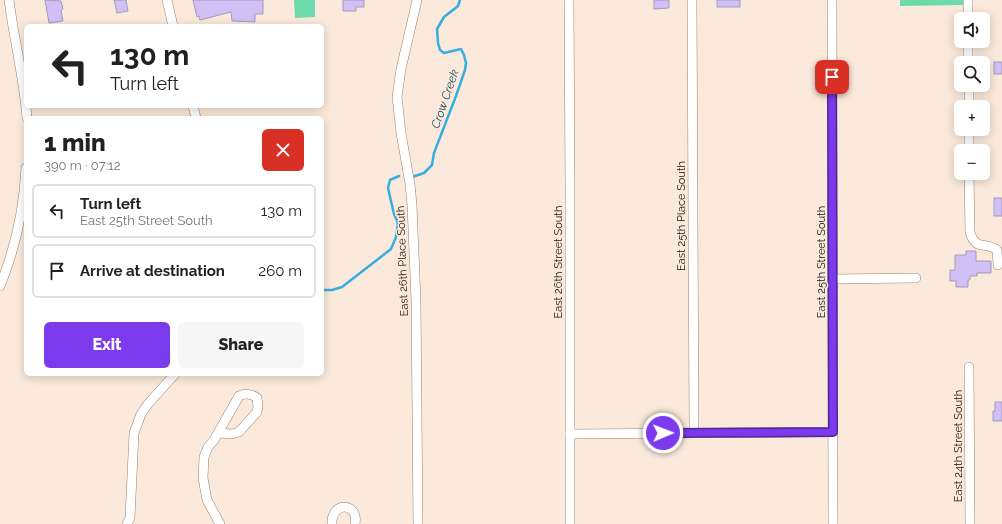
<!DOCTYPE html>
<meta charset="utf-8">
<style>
:root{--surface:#fff;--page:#f6f6f6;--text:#202124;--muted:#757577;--line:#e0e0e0;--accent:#7c3aed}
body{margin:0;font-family:Raleway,sans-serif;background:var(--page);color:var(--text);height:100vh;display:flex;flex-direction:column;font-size:15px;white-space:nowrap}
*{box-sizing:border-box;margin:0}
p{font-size:13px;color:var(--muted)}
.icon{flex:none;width:22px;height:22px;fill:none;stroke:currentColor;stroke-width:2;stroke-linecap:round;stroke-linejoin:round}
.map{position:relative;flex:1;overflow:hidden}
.details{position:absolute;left:24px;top:116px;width:300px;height:260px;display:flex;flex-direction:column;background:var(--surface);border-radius:6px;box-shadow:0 2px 10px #0003}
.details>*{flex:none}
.hud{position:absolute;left:24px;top:24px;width:300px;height:84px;border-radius:6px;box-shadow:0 2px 10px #0003;background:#fff;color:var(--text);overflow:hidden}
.controls{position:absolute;left:954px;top:12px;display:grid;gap:8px}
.controls a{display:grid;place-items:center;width:36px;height:36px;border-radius:6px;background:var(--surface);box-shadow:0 2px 10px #0003;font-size:20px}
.pin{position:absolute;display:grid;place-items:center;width:34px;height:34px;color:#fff;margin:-17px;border-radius:8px;box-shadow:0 2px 6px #0006}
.me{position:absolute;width:44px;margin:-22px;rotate:89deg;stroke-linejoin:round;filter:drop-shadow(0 0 3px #0008)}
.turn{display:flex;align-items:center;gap:14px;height:84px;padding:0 20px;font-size:18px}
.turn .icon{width:52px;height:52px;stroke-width:2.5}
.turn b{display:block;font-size:28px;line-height:34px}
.round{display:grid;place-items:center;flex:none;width:42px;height:42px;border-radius:6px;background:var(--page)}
.headline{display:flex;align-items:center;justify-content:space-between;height:68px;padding:0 20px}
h1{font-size:24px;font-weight:800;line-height:30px}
.primary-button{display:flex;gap:8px;margin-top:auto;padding:8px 20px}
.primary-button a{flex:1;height:46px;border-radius:6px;background:var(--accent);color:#fff;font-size:16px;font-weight:800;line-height:46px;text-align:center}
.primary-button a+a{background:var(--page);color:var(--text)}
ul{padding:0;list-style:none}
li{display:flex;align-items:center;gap:12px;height:54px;margin:0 8px 6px;padding:0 12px;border:2px solid var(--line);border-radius:6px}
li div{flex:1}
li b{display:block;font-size:15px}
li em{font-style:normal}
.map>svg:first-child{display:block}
</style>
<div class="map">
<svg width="1002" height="524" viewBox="0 0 1002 524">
<rect width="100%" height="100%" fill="#fbeadb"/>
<g fill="#6ddaae">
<polygon points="294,0 315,0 315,17 295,18"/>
<polygon points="900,0 963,0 963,5 900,6"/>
</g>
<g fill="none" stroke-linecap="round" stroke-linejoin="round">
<g stroke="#38ade1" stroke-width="2.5">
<polyline points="412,177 424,173 432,165 434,153 456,96 465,70 466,63 464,55 461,49 444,53 440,50 438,43 437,29 444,17 458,6 460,0"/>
<polyline points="322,290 332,290 342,287 391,249 396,237 398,223 394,214 388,188 390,180 399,176"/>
</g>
</g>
<g fill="#d0c0f6" stroke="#a39ab8">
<polygon points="45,0 61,1 63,9 61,10 63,21 49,23"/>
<polygon points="114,0 126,0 128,11 117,13"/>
<polygon points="193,0 263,0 263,14 255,14 255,22 232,21 231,12 200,20 199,16 197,17"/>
<polygon points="343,0 364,0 364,7 356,7 356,11 343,11"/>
<polygon points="654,0 669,0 669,8 654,9"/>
<rect x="717" y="0" width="23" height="7"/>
<rect x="994" y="62" width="8" height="12"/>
<rect x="994" y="198" width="8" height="18"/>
<polygon points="966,251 976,251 976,261 991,261 991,273 977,273 977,276 970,276 970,280 968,280 968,287 956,287 956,281 950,281 950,270 955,270 955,255 966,255"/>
<polygon points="995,402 1002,402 1002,421 993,421 993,411 995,411"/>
</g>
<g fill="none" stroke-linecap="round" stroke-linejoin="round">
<defs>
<g id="street">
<path d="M9,0C14,40 24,78 27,118"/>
<polyline points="167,0 173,26"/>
<polyline points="417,0 401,69 397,97 401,133 410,184 412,205 416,301 418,524"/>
<polyline points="569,0 570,188 570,524"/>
<polyline points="692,0 694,433"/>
<polyline points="832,0 833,524"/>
<polyline points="968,0 968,19"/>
<polyline points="968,41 968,63"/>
<polyline points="969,85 969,107"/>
<polyline points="193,106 196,118"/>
<polyline points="969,129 969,151"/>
<path d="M969,173L970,232C976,252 985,241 997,250L998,265"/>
<polyline points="833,279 916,278"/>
<path d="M0,286C15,249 24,208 26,168"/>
<polyline points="969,367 970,524"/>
<path d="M218,433L232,434L239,432L257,412L258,407L257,398C252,394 245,393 239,396L214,440L208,447L204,457L203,478L207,500L220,524"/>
<polyline points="570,434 833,432"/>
<polyline points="127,524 130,518 134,433 141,414 148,404 175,374"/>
<path d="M332,524C331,501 359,502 355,524"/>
</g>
</defs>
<use href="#street" stroke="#9a806a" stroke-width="10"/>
<use href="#street" stroke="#fff" stroke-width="9"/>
</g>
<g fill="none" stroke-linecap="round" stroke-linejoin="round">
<defs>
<polyline id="route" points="663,433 833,432 832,77"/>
</defs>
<use href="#route" stroke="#51269a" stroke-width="10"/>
<use href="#route" stroke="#7c3aed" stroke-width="7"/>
</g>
<g text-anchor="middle" stroke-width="3" stroke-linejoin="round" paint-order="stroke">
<g font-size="11" fill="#1d130a" stroke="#fbeadb">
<text transform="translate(681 216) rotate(-90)" y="4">East 25th Place South</text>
<text transform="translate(402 261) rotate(-92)" y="4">East 26th Place South</text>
<text transform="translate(558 262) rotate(-90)" y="4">East 26th Street South</text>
<text transform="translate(821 262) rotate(-90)" y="4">East 25th Street South</text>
<text transform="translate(958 446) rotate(-90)" y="4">East 24th Street South</text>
</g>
<g font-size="12" font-style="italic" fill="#1c4a61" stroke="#fbeadb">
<text transform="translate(445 99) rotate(-71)" y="4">Crow Creek</text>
</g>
</g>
</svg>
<div class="controls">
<a><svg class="icon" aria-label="sound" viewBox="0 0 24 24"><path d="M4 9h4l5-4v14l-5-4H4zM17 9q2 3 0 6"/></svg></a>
<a><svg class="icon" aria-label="search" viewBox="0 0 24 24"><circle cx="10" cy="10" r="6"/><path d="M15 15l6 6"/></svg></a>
<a>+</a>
<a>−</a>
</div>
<div class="pin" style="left:832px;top:77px;background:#d93025"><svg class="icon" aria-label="arrive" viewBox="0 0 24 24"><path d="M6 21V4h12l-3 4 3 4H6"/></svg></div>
<svg class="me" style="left:663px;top:433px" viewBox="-20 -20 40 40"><circle r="17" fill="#7c3aed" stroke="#fff" stroke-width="3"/><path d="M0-11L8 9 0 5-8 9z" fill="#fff"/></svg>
<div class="hud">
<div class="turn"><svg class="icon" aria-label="left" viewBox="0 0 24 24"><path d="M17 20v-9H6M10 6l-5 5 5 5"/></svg><div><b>130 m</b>Turn left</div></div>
</div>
<section class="details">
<div class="headline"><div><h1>1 min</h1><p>390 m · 07:12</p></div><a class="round" style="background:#d93025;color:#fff"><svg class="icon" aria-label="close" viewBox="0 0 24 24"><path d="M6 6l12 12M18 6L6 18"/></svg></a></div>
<ul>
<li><svg class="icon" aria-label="left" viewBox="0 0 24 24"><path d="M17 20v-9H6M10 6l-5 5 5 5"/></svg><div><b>Turn left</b><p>East 25th Street South</p></div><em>130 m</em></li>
<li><svg class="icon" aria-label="arrive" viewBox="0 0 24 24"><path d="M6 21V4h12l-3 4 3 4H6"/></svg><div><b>Arrive at destination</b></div><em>260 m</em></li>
</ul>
<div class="primary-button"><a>Exit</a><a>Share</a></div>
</section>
</div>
